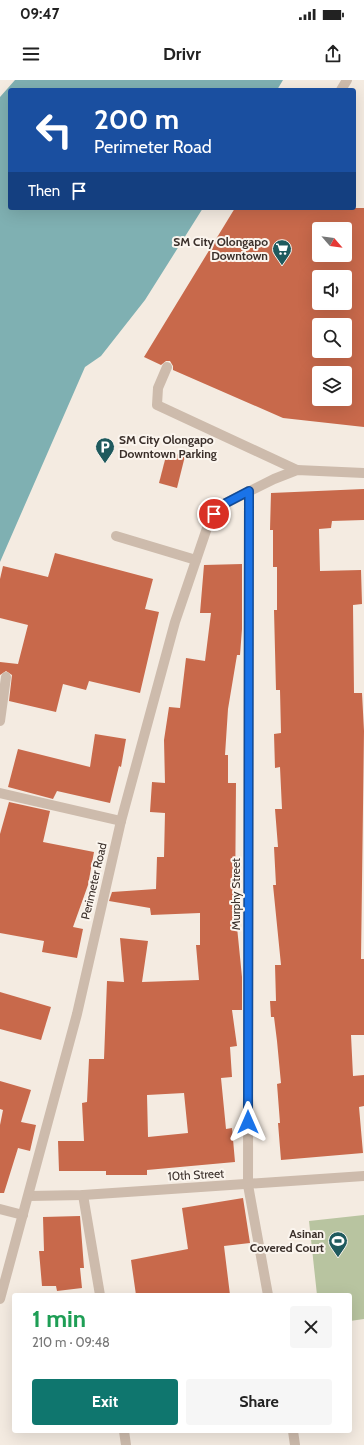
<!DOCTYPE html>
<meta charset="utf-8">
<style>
:root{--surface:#fff;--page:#f6f6f6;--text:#222;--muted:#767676;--accent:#0f766e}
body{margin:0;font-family:Cabin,sans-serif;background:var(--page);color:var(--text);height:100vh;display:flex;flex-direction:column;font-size:15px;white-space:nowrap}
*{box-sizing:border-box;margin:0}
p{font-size:13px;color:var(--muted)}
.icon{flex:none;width:22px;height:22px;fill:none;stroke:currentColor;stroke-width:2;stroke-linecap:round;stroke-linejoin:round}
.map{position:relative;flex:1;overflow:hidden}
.sheet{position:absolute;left:12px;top:1213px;width:340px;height:140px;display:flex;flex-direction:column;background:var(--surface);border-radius:4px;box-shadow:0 4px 16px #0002}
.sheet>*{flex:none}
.hud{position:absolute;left:8px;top:8px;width:348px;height:122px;border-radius:4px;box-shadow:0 4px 16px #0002;background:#1a4fa0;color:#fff;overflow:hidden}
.needle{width:26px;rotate:118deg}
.buttons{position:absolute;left:312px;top:142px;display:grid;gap:8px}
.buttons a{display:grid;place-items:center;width:40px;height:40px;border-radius:4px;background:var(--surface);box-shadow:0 4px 16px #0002;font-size:20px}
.pin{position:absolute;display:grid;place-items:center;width:34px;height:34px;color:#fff;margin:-17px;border:2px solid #fff;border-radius:50%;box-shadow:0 1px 4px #0007}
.me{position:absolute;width:44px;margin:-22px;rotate:0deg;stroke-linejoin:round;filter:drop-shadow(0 0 3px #0008)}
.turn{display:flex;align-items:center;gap:14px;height:84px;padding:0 20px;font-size:18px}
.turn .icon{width:52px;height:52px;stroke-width:2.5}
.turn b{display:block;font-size:28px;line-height:34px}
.then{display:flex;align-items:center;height:38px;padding:0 20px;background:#0003;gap:8px;font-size:15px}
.round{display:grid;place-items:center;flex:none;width:42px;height:42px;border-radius:4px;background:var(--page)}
.summary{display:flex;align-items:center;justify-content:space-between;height:68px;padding:0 20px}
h1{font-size:24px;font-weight:700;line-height:30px;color:#1e9e55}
.action{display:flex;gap:8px;margin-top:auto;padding:8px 20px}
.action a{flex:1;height:46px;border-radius:4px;background:var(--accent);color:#fff;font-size:16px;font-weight:700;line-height:46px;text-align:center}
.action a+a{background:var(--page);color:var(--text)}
.status{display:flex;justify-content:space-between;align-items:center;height:28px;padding:0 20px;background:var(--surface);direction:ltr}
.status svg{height:11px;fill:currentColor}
header{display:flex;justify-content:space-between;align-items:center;height:52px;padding:0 20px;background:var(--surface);font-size:18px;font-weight:700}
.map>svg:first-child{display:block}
</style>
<div class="status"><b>09:47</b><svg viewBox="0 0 49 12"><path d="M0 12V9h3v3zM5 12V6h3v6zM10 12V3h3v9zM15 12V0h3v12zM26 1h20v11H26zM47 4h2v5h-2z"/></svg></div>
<header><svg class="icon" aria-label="menu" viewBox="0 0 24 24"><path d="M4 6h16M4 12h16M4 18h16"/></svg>Drivr<svg class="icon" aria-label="share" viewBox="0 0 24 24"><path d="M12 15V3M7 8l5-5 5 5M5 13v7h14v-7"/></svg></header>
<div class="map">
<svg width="364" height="1365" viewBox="0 0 364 1365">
<rect width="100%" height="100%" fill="#f4ebe1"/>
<polygon fill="#b8c4a0" points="364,1135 364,1239 350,1241 350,1215 317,1215 309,1141"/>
<polygon fill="#7fb0b2" points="15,0 283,0 277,10 10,10 10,128 203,128 145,220 101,276 85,287 0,482 0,17"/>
<g fill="#c8694b" fill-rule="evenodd">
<path d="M235,128H364V347L283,338L173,290V286L170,281H166L161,285L144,277ZM319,149H345V175H319ZM319,197H345V223H319ZM319,245H345V271H319ZM319,293H345V319H319Z"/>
<polygon points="167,372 185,376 177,408 159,403"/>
<polygon points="364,409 364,440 332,441 331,448 319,449 320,491 361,490 362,524 353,525 354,613 362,613 364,651 361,879 364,879 364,955 351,955 353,996 364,995 364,1026 359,1027 363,1073 281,1080 278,1043 280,1043 277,1004 281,1003 277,961 274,937 271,937 270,921 276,921 275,885 281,885 273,805 276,805 274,767 278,767 275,729 282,729 280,687 275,688 274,654 281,653 280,610 276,610 274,530 277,530 277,487 273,487 273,450 270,450 271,413"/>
<polygon points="55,473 153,499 145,529 159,532 140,613 89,601 86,610 63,604 56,632 9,621 12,595 6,591 0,595 0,582 18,584 28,545 0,538 0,499 3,486 48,497"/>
<path d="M242,484V549L240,575H237L228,629L225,675H228V703H236L235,827L242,897V930H232L237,966L230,967L232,997L221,998L226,1049L232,1048L235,1082L147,1090V1095H106V1091H59L58,1061H84L82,1023L87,1022L89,979H104L107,901L124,902L120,858L148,861L142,902L199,900L196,865H200V833L151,835L150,828L109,821L112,812L156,809L157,777H164L165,733L150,732L152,702L165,703L164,660L169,627L180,628L186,578L205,581L211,533H200L204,485ZM184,1013L188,1053L148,1057L147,1015Z"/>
<polygon points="95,654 126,659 121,687 119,686 110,723 57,711 53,719 8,707 18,669 90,687"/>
<polygon points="9,722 50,731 43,762 94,772 88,805 73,847 83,849 77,878 42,872 44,861 0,853 0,754"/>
<polygon points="0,912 51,927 41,960 0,949"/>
<polygon points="0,1001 31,1010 21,1042 36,1045 30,1071 18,1068 4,1113 0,1113 0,1045 3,1030 0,1029"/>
<polygon points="243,1118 250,1163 224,1166 230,1215 136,1215 131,1180 188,1169 182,1128"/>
<polygon points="80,1136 84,1188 80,1188 82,1208 57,1211 56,1206 42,1206 39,1171 44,1171 43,1137"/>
</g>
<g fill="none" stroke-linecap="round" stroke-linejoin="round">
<g stroke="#cdbbac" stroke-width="10">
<polyline points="341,10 347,0"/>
<polyline points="167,287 158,308 157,325 297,390"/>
<polyline points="116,456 196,480"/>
</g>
<g stroke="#cdbbac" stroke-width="10">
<polyline points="249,411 248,1105 268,1215"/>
<polyline points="0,641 6,597"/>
<polyline points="0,713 121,741"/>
<polyline points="83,1115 100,1215"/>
<polyline points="29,1116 83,1115 364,1096"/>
<polyline points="0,1129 23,1135"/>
<polyline points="0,1219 77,934 121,741 175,542 207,448 214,434 226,423 274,399 297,390 364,393"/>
<polyline points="124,1351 126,1365"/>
<polyline points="293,1351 295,1365"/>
</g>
</g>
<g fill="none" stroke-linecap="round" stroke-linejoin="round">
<defs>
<polyline id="route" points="214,434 226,423 249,411 248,1042"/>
</defs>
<use href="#route" stroke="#114b97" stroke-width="10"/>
<use href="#route" stroke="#1a73e8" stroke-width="7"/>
</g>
<defs>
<symbol id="supermarket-pin" viewBox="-11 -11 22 30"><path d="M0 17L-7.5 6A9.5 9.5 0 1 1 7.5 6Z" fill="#1f5a5e" stroke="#fbf5ee"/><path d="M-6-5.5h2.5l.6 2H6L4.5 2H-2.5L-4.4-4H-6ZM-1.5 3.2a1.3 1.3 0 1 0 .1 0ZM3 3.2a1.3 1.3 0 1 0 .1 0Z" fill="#fff"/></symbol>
<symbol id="parking-pin" viewBox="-11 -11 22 30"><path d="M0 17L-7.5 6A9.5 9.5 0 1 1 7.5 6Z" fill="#1f5a5e" stroke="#fbf5ee"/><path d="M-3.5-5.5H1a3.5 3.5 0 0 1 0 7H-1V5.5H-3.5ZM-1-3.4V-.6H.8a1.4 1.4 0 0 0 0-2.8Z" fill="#fff"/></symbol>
<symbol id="stadium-pin" viewBox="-11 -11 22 30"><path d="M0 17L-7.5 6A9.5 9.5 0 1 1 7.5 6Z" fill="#1f5a5e" stroke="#fbf5ee"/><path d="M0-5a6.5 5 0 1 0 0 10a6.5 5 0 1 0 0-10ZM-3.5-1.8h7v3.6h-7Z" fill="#fff"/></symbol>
</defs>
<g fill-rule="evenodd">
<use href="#supermarket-pin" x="271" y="158" width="22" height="30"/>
<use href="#parking-pin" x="94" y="356" width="22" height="30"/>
<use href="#stadium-pin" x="327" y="1150" width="22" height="30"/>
</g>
<g text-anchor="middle" stroke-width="4" stroke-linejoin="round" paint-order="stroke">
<g font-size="12" font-weight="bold" fill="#3b302b" stroke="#fbf5ee" text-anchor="end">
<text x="268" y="166">SM City Olongapo<tspan x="268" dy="14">Downtown</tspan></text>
<text x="119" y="364" text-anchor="start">SM City Olongapo<tspan x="119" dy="14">Downtown Parking</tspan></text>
<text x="324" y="1158">Asinan<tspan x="324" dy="14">Covered Court</tspan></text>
</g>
<g font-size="12" fill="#3b302b" stroke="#fbf5ee">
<text transform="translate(94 801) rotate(-77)" y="4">Perimeter Road</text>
<text transform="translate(236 814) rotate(-90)" y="4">Murphy Street</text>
<text transform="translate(196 1095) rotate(-3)" y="4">10th Street</text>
</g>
</g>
</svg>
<div class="buttons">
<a><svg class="needle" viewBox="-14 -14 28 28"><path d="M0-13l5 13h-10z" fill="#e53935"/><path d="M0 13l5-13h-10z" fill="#767676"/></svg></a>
<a><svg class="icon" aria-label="sound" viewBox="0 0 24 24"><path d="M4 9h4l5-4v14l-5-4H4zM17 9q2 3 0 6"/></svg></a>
<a><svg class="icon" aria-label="search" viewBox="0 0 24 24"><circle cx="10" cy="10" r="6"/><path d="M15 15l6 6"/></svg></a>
<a><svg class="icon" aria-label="layers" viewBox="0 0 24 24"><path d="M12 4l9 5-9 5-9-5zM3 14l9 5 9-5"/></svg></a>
</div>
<div class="pin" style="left:214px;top:434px;background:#d93025"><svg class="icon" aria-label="arrive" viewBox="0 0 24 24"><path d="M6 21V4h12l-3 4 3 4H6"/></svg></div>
<svg class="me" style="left:248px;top:1042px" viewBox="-20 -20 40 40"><path d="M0-17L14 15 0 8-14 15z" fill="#1a73e8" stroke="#fff" stroke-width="4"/></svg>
<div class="hud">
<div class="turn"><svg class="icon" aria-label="left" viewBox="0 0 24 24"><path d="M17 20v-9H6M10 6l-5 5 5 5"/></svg><div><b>200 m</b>Perimeter Road</div></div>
<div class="then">Then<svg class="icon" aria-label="arrive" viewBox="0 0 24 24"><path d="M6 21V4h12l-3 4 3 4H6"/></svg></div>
</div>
<section class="sheet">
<div class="summary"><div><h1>1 min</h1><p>210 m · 09:48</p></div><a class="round"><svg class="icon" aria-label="close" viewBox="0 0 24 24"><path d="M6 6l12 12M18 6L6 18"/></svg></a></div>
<div class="action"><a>Exit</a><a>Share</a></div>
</section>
</div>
